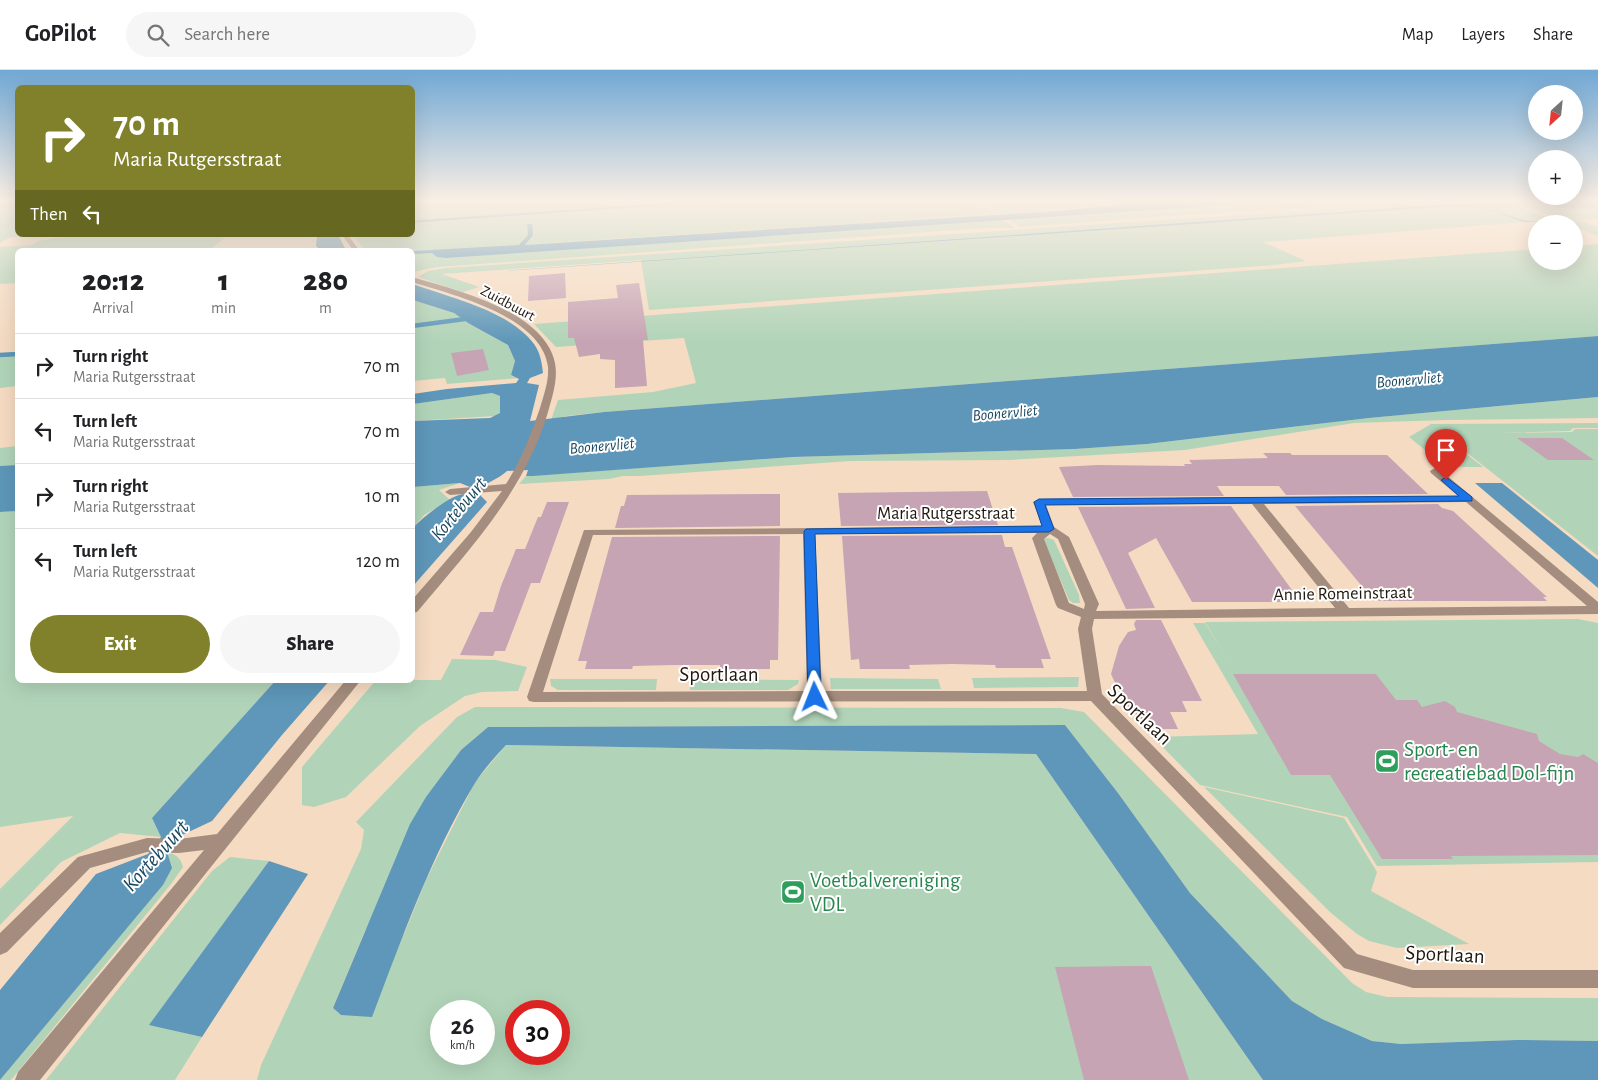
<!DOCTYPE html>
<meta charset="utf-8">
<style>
:root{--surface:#fff;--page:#f6f6f6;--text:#202124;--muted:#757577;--line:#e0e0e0;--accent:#80812a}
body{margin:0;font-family:"Alegreya Sans",sans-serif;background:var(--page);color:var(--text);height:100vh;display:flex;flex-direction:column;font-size:19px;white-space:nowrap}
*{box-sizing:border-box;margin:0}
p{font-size:16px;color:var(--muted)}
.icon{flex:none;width:28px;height:28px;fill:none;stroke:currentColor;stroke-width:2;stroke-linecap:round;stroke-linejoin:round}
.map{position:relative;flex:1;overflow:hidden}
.details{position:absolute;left:15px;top:178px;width:400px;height:435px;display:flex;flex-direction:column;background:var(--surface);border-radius:8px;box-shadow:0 5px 20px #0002}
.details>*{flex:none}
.guide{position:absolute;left:15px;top:15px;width:400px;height:152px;border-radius:8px;box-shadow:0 5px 20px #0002;background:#80812a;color:#fff;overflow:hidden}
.needle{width:32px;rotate:207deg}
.tools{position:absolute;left:1528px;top:15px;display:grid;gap:10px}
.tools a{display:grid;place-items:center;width:55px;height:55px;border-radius:50%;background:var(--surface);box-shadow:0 5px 20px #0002;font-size:25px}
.speed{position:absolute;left:430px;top:930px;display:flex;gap:10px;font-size:25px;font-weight:700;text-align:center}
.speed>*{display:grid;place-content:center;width:65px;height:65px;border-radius:50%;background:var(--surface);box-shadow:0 5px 20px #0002;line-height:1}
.speed small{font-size:12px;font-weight:400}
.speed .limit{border:8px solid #d22;background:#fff;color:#111}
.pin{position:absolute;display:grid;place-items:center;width:42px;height:42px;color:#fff;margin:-51px -21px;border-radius:50% 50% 50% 0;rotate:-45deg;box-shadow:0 0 5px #0007}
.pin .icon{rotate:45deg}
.me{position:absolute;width:55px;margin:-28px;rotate:358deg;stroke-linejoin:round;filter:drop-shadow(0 0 4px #0008)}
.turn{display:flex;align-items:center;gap:18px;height:105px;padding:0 15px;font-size:22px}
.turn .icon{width:65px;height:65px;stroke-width:2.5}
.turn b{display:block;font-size:35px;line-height:42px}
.then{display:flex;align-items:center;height:48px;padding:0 15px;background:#0003;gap:10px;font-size:19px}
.eta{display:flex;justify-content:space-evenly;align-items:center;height:85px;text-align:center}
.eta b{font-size:30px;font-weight:800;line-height:35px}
.primary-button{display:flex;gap:10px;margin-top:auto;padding:10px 15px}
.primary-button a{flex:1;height:58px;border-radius:30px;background:var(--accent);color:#fff;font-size:20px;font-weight:800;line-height:58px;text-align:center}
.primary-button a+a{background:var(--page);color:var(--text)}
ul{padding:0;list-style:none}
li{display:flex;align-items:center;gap:15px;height:65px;padding:0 15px;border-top:1px solid var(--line)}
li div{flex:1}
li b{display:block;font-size:19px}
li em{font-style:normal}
header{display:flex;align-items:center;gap:30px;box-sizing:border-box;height:70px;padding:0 25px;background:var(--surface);border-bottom:1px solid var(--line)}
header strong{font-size:24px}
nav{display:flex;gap:28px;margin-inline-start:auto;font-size:18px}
.search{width:350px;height:45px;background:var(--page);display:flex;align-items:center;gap:12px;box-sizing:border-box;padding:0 18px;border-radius:28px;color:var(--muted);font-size:19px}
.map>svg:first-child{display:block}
</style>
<header>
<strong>GoPilot</strong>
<div class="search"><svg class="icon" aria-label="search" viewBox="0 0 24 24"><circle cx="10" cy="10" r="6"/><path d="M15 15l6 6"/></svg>Search here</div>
<nav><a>Map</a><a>Layers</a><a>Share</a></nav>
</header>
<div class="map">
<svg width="1598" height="1010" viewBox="0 0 1598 1010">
<rect width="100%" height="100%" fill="#f5dbc2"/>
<g fill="#b1d4b8" fill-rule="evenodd">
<polygon points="0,130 17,130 18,165 40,165 8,168 0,173"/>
<polygon points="413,130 713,130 413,151"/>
<polygon points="736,130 975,130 996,144 519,175 433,183 447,188 1003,150 1015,158 986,158 437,197 413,202 412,180 365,180 353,165 412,165 413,153"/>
<polygon points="978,130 1109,130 1116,135 1001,144"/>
<polygon points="1300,130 1436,130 1184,145 1020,157 1009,150"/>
<polygon points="1461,130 1506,131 1554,150 1263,172 1306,191 1274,195 649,240 641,190 442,204 479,217 463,222 418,207 428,201 446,198"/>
<polygon points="1506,130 1534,130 1560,138 1598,137 1598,149 1571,151 1581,151 1598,157 1598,166 1574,156 1574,154 1569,154 1538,140"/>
<polygon points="74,165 228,165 209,180 18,180 17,213 0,214 0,177 32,175 38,171"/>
<polygon points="1598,174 1598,266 604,342 566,346 551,350 558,330 653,322 696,313 684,268 556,277 534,254 1536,179 1536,191 1574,191 1574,176"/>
<polygon points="413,230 454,243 468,253 508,275 515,291 511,306 519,308 447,314 445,308 413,311"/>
<polygon points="17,282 17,316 0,318 0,283"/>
<polygon points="492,323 500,326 500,343 495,346 413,351 412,334"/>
<polygon points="1598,327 1598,348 1447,350 1354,353 1185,380 1009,390 850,391 640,406 623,406 609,409 519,414 526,406 793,387 1075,379 1147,374 1369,348"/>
<polygon points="1598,353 1598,358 1573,358 1570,361 1501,363 1572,362 1575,359 1598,359 1598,486 1443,364 1441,364 1483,397 1446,397 1409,367 1431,354"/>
<polygon points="17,376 17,395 0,396 0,378"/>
<polygon points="460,413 439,420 450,430 424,445 413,458 413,417"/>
<polygon points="17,441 18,610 276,610 152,748 161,767 120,763 61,792 0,855 0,819 73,746 0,757 0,442"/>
<polygon points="1048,468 1054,470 1079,525 1080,533 1073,533 1069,530 1043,469"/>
<polygon points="1578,549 1598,553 1598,792 1377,796 1347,747 1200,715 1153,667 1258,664 1193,553 1205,553 1227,589 1205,552"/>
<polygon points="452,589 496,590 527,597 518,621 482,622 465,626 420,656 346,727 314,737 302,735 302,697 376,610 441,610"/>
<polygon points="1079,607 1078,617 974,618 972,608"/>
<polygon points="830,608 938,609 941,619 831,619"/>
<polygon points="550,609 657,609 656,620 558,620 551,616"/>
<polygon points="690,609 799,610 798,614 788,620 690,620"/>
<path d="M475,637L1061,638L1084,642L1352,913L1366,922L1387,927L1598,928V971L1516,970L1401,974L1372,971L1322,949L1292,931L1190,823L1118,723L1065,655L488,657L461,680L448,698L364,863L333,938L341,945L404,864L426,810L475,712L506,675L1036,684L1263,1010H257L261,995L361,779L364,760L356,752L457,647ZM441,941H484V984H441ZM516,941H559V984H516Z"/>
<polygon points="1204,717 1344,748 1377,802 1371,821 1469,874 1397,878 1369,871 1357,864 1331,843"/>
<path d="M167,782C177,785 180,787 183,797L171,814L11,1010H0L163,815Z"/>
<polygon points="230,787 269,791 150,954 202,967 175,1010 46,1010 212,801"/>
</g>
<g fill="#5e97b9">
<polygon points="713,130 736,130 413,153 413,151 419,150"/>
<polygon points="1109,130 1300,130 447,188 437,187 432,183 413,184 413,181 519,175 528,165 527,154 532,154 533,165 525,175 1057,141 1116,135"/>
<polygon points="1534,130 1598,130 1598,137 1560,138"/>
<path d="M1454,134C1486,134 1496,143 1524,150C1535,153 1545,150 1556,154L1546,152H1523L1480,136H1453L445,205Z"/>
<polygon points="317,165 338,165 346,180 320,180 316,176"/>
<path d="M413,214C450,228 509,240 534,274C540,282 542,293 543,303L530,308L527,313L539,315L530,351L604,342L1598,266V327L1369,348L1147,374L1075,379L793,387L533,406H526L528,400L507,401C498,410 484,412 478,423L487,432L413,516V458C422,448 451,424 465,424L470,417L460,413L413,417V351L490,348L500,343V326L492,323L413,334V324L447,319L516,313L519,309L511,305L515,291L508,275L468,253L454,243L413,230Z"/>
<polygon points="17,395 17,441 0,442 0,396"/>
<polygon points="1475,413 1502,413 1598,490 1598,518"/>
<polygon points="276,610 330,610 282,665 212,751 180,766 167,782 172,798 163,815 0,1010 0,920 96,804 148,784 161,767 152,748"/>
<path d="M1065,655L1118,723L1190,823L1292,931L1322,949L1372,971L1401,974L1516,970L1598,971V1010H1263L1036,684L506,675C495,687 483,700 475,713C431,786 402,868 372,947L341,945L333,938L410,754L426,727L461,680L488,657Z"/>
<polygon points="269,791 308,804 202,967 149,955"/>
</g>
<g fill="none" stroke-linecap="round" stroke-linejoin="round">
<g stroke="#5e97b9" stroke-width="4.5">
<polyline points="412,256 465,249"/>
<polyline points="0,285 18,284"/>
</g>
</g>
<g fill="#c6a4b4">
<polygon points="565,203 566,228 528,231 529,206"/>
<polygon points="639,213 648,270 643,270 647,316 615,318 615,290 600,289 600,284 579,287 574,268 568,268 568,232 618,228 616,215"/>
<polygon points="483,279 489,300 457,306 451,283"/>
<polygon points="1517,368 1562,368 1594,390 1548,390"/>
<polygon points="1263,383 1290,383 1292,385 1387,385 1428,424 1286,425 1279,416 1217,416 1224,426 1073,427 1059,397 1098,395 1185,396 1184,394 1192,394 1189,390 1268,388"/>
<polygon points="987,421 998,455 841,456 838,423"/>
<polygon points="780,424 780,456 615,458 621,436 624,436 627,425"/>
<polygon points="547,432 569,432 540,513 531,513 505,581 495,581 493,586 460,585 480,542 493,542 501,516 516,479 525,479 538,447 541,447"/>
<polygon points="1438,434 1442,438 1453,441 1547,527 1543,527 1547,531 1379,531 1375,527 1371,527 1295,436"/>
<polygon points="1231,436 1297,527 1293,527 1296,532 1192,532 1156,468 1128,483 1155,538 1126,539 1078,437"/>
<polygon points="1002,465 1005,477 1012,477 1051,589 1041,589 1044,598 996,598 995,595 952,594 909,595 910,599 860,599 859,589 851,590 842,466"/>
<polygon points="780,466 778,590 770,590 770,599 720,599 720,595 674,595 633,596 632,599 585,599 587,591 578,591 612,467"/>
<polygon points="1136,550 1161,550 1202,631 1182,631 1187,642 1170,642 1178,659 1150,659 1124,632 1111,604 1119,576 1128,562 1136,560 1134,554"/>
<polygon points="1233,604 1376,604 1396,630 1417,630 1422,637 1445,631 1455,637 1457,642 1537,664 1539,671 1560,684 1578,687 1583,684 1598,693 1598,785 1451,786 1453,789 1382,789 1330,705 1291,705"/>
<polygon points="1135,896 1151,896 1189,1010 1084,1010 1055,897"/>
</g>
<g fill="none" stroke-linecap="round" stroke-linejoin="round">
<g fill="#a48d7e" fill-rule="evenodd">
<polygon points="342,165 348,165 359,180 353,180"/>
<path d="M412,207C451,218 511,234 539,264C563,290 557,311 548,342C525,421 469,480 417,542L412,543V530L471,462L502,421L450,425L445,422L450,419L506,414C521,391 531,364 540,338C544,324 549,311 548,297C542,246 453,225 412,212Z"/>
<path d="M1435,398L1439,399L1598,532V544L1094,549L1092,559L1102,624L1357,884L1413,900H1598V918H1413L1344,898L1091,631L534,632L529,631L527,627L584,460L1042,456L1033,432L1039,429L1458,426L1431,403L1430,401ZM1466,432L1587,536L1349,538L1264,434ZM1252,434L1335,538L1096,541L1099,534L1069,467L1054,457L1046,435ZM1037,463L1032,468L1056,535L1058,538L1081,547L1078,559L1087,621H822L815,464ZM803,464L807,621L543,622L593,465ZM1050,464L1058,469L1085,534L1084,539L1069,533L1044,469Z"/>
<polygon points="346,610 361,610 40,1010 15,1010 18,1002 204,780 179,783 147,782 90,798 7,882 0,885 0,863 78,787 147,768 179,769 217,764"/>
</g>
</g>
<linearGradient id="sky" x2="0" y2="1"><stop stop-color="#71a8d5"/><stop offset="0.48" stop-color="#faefe4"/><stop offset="1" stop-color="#faefe4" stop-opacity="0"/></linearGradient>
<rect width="1598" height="272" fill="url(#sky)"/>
<polygon fill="#1a73e8" stroke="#114b97" points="1446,407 1472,427 1472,431 1045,435 1054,459 1049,462 815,464 821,627 819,630 810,630 808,627 804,461 806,459 1042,456 1034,432 1039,429 1459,426 1441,410"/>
<defs>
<symbol id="stadium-square" viewBox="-11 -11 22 22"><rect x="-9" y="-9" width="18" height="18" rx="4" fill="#2e9e5b" stroke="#fff"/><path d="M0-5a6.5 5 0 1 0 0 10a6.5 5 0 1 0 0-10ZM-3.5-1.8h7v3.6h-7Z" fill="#fff"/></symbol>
</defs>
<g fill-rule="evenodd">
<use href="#stadium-square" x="1373" y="677" width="28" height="28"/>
<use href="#stadium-square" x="779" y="808" width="28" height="28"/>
</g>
<g text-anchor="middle" stroke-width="4" stroke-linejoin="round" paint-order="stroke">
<g font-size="15" fill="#20170d" stroke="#fff">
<text transform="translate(508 233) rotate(28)" y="5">Zuidbuurt</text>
</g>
<g font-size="16" font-style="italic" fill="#1a4861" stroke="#fff">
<text transform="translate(1409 309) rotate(-5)" y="6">Boonervliet</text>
<text transform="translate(1005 342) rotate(-5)" y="6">Boonervliet</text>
<text transform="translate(602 375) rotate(-5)" y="6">Boonervliet</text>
</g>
<g font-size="18" fill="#20170d" stroke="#fff">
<text x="946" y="449">Maria Rutgersstraat</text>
<text transform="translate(1343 523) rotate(-1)" y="6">Annie Romeinstraat</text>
</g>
<g font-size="19" font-style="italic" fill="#1a4861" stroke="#fff">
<text transform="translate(458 438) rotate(-50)" y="7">Kortebuurt</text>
</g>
<g font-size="21" fill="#20170d" stroke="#fff">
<text x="719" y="611">Sportlaan</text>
<text transform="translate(1140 644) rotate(43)" y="7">Sportlaan</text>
<text transform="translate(1445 884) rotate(3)" y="7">Sportlaan</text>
</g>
<g font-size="21" fill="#27864d" stroke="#fff" text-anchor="start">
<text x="1404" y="686">Sport- en<tspan x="1404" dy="24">recreatiebad Dol-fijn</tspan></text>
<text x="810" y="817">Voetbalvereniging<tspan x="810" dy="24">VDL</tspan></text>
</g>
<g font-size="22" font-style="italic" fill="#1a4861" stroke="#fff">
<text transform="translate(155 785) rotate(-48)" y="8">Kortebuurt</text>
</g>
</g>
</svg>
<div class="tools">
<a><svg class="needle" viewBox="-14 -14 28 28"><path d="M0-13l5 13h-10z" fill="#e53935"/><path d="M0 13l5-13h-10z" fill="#757577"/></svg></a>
<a>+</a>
<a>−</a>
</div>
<div class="speed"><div>26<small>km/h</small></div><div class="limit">30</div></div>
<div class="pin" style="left:1446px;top:410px;background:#d93025"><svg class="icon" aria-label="arrive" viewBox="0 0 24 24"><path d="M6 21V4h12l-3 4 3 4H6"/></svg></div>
<svg class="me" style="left:815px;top:627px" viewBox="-20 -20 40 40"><path d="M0-17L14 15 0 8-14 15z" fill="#1a73e8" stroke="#fff" stroke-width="4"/></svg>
<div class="guide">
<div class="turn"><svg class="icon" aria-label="right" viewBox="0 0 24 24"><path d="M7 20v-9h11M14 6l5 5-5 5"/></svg><div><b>70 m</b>Maria Rutgersstraat</div></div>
<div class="then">Then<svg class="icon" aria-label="left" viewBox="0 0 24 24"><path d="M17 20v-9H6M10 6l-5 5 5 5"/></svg></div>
</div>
<section class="details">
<div class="eta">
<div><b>20:12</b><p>Arrival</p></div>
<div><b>1</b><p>min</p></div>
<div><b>280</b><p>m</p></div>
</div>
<ul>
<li><svg class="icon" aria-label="right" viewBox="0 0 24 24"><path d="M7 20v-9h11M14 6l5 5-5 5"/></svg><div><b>Turn right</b><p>Maria Rutgersstraat</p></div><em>70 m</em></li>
<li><svg class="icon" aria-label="left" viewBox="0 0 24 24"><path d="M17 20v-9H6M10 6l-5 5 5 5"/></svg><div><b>Turn left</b><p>Maria Rutgersstraat</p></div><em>70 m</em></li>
<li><svg class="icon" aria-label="right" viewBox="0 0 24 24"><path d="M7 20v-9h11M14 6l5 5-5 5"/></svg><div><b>Turn right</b><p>Maria Rutgersstraat</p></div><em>10 m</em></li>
<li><svg class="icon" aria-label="left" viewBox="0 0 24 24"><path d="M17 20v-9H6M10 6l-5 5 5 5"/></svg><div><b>Turn left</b><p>Maria Rutgersstraat</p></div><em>120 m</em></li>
</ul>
<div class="primary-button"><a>Exit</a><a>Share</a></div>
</section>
</div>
